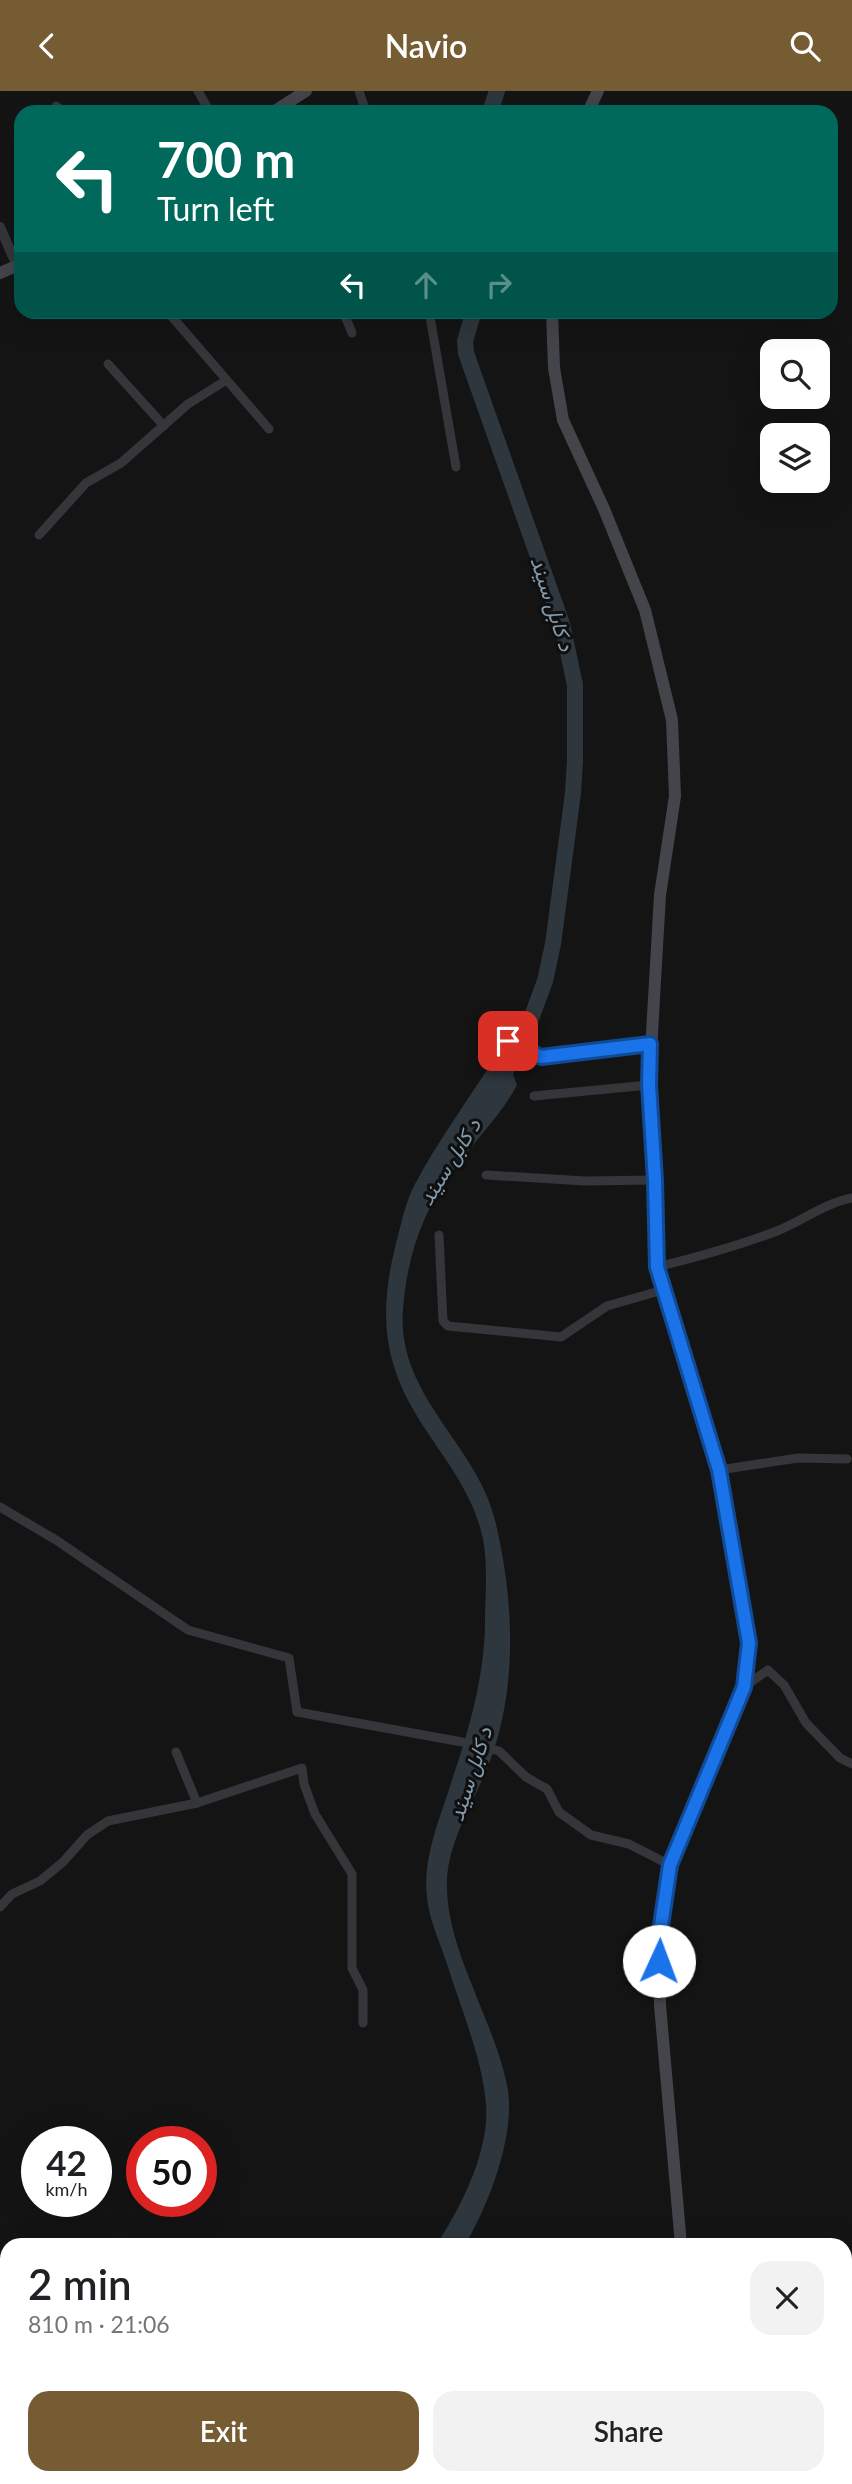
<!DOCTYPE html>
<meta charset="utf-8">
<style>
:root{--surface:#fff;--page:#f2f2f2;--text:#202124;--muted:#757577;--accent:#765c32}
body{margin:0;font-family:Lato,Vazirmatn,sans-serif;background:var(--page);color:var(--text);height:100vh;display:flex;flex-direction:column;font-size:26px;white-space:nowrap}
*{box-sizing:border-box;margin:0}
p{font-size:23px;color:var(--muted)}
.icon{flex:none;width:38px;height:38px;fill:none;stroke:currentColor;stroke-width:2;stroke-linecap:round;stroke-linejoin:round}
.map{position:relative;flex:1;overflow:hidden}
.side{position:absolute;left:0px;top:2147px;width:852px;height:247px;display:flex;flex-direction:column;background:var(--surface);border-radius:21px 21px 0 0;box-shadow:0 7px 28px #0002}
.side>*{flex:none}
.hud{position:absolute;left:14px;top:14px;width:824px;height:214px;border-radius:21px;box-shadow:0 7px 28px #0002;background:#00695c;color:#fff;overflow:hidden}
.fabs{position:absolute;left:760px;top:248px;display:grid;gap:14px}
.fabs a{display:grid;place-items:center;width:70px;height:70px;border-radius:14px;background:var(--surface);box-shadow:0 7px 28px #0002;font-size:35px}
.speed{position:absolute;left:21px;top:2035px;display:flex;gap:14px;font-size:35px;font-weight:700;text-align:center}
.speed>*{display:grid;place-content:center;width:91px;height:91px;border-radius:50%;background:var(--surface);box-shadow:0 7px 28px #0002;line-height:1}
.speed small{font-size:18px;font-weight:400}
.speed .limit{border:10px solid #d22;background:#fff;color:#111}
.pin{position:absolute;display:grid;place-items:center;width:60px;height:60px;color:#fff;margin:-30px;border-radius:14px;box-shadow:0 4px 10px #0006}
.me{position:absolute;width:77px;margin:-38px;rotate:2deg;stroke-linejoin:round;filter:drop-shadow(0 0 5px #0008)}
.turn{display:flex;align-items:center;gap:24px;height:147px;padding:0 28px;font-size:32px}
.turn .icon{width:91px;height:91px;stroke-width:2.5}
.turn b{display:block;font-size:49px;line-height:60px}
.lanes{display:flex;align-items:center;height:66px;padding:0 28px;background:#0003;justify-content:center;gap:35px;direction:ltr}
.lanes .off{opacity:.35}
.round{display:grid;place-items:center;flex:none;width:74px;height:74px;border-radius:21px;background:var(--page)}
.overview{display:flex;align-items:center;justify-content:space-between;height:119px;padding:0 28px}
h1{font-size:42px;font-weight:600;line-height:52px}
.primary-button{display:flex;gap:14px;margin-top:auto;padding:14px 28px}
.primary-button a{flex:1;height:80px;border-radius:21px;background:var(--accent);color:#fff;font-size:28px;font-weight:600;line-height:80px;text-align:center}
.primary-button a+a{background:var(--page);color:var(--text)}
header{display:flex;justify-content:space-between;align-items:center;height:91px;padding:0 28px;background:var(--accent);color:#fff;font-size:32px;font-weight:600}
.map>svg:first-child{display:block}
</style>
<header><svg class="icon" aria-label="back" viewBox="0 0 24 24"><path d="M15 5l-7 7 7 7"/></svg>Navio<svg class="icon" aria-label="search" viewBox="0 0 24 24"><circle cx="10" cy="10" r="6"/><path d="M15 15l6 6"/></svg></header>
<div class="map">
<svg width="852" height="2393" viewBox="0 0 852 2393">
<rect width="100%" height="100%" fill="#141415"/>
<path fill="#2e373d" d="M493,970L510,975L517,994C501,1024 477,1047 457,1074C424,1116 407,1164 403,1218C396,1306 479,1354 496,1433C514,1511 518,1597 489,1673C474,1710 448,1750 447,1791C446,1825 459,1862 472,1894C484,1926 500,1959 507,1994C517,2041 489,2114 465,2154H436C461,2117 490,2059 486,2013C482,1966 461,1918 447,1873C440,1851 429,1829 427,1806C422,1767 441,1725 452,1689C469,1639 484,1587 485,1534C485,1506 489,1467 481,1440C469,1392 433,1355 410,1313C378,1254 382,1204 399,1141C403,1125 407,1108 415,1093C438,1050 467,1010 493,970Z"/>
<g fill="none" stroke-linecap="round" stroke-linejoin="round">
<g stroke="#2e373d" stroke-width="16">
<polyline points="490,21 497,0"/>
<polyline points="474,220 465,250 466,262 562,533 575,594 575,669 573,702 553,853 545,890 532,925 500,992"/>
</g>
<g stroke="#35363a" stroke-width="9">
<polyline points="198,0 210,21"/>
<polyline points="359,0 366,21"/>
<polyline points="56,15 65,21"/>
<polyline points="167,220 269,338"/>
<polyline points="343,220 352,242"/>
<polyline points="429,220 456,376"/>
<polyline points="108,273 164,335"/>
<polyline points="39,444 86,392 121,372 188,313 225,290"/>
<polyline points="508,950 541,966 650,953"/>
<polyline points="534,1005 649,994"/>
<polyline points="486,1084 585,1090 655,1089"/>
<polyline points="439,1144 443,1230 448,1235 561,1246 607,1215 663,1199"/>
<path d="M657,1176C698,1166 738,1155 777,1140C802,1130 825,1112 852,1107"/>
<polyline points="719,1379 798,1367 847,1368"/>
<polyline points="0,1416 56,1449 188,1539 289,1567 297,1621 462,1651 499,1660 526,1686 547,1698 559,1721 591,1744 629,1753 670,1774"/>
<polyline points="744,1596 768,1579 784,1594 806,1632 840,1667 852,1673"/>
<polyline points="176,1661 197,1712"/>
<polyline points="0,1816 12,1803 40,1790 63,1771 87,1744 108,1730 197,1712 302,1677 304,1693 315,1723 352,1783 352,1877 363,1899 363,1932"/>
<polyline points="845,2298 852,2298"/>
</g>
<polyline stroke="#35363a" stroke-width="10" points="0,136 17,175"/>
<g stroke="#43454a" stroke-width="12">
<polyline points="273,21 306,0"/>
<polyline points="588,21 598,0"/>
<polyline points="0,182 21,173"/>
<polyline points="552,220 554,277 563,329 604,418 645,519 672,629 675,705 660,804 649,994 655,1089 657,1176 719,1379 749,1552 744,1596 670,1774 659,1848 660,1914 681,2154"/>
<polyline points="702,2387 703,2393"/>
</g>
</g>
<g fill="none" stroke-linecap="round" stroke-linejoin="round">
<defs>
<polyline id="route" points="508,950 541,966 650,953 649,994 655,1089 657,1176 719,1379 749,1552 744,1596 670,1774 659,1848 659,1870"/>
</defs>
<use href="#route" stroke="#114b97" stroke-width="18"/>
<use href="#route" stroke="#1a73e8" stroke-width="12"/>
</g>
<g text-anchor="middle" stroke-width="6" stroke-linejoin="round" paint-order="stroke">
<g font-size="21" font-style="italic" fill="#819aac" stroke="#0f0f10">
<text transform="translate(552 513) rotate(72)" y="7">د کابل سيند</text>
<text transform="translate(450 1071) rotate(-58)" y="7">د کابل سيند</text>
<text transform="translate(471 1683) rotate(-72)" y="7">د کابل سيند</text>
</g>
</g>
</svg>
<div class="fabs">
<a><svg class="icon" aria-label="search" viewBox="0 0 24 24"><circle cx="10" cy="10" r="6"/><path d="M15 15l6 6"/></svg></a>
<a><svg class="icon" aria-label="layers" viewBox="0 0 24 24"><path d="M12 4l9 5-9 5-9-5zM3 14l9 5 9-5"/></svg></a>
</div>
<div class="speed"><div>42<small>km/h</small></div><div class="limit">50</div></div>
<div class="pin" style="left:508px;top:950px;background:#d93025"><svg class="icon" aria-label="arrive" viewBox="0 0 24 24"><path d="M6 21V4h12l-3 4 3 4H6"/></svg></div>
<svg class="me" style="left:659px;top:1870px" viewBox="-20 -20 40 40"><circle r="19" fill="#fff"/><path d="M0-13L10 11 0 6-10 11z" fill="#1a73e8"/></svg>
<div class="hud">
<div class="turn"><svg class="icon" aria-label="left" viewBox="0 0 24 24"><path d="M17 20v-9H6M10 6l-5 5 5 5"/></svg><div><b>700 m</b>Turn left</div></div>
<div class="lanes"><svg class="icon" aria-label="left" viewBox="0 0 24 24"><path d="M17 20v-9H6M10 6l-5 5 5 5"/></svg><svg class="icon off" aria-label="ahead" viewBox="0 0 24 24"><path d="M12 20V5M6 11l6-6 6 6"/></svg><svg class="icon off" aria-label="right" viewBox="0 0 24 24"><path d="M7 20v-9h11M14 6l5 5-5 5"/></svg></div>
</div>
<section class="side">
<div class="overview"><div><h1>2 min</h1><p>810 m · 21:06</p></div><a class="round"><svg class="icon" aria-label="close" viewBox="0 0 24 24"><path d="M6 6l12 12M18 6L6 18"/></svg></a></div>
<div class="primary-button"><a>Exit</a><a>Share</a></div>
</section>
</div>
